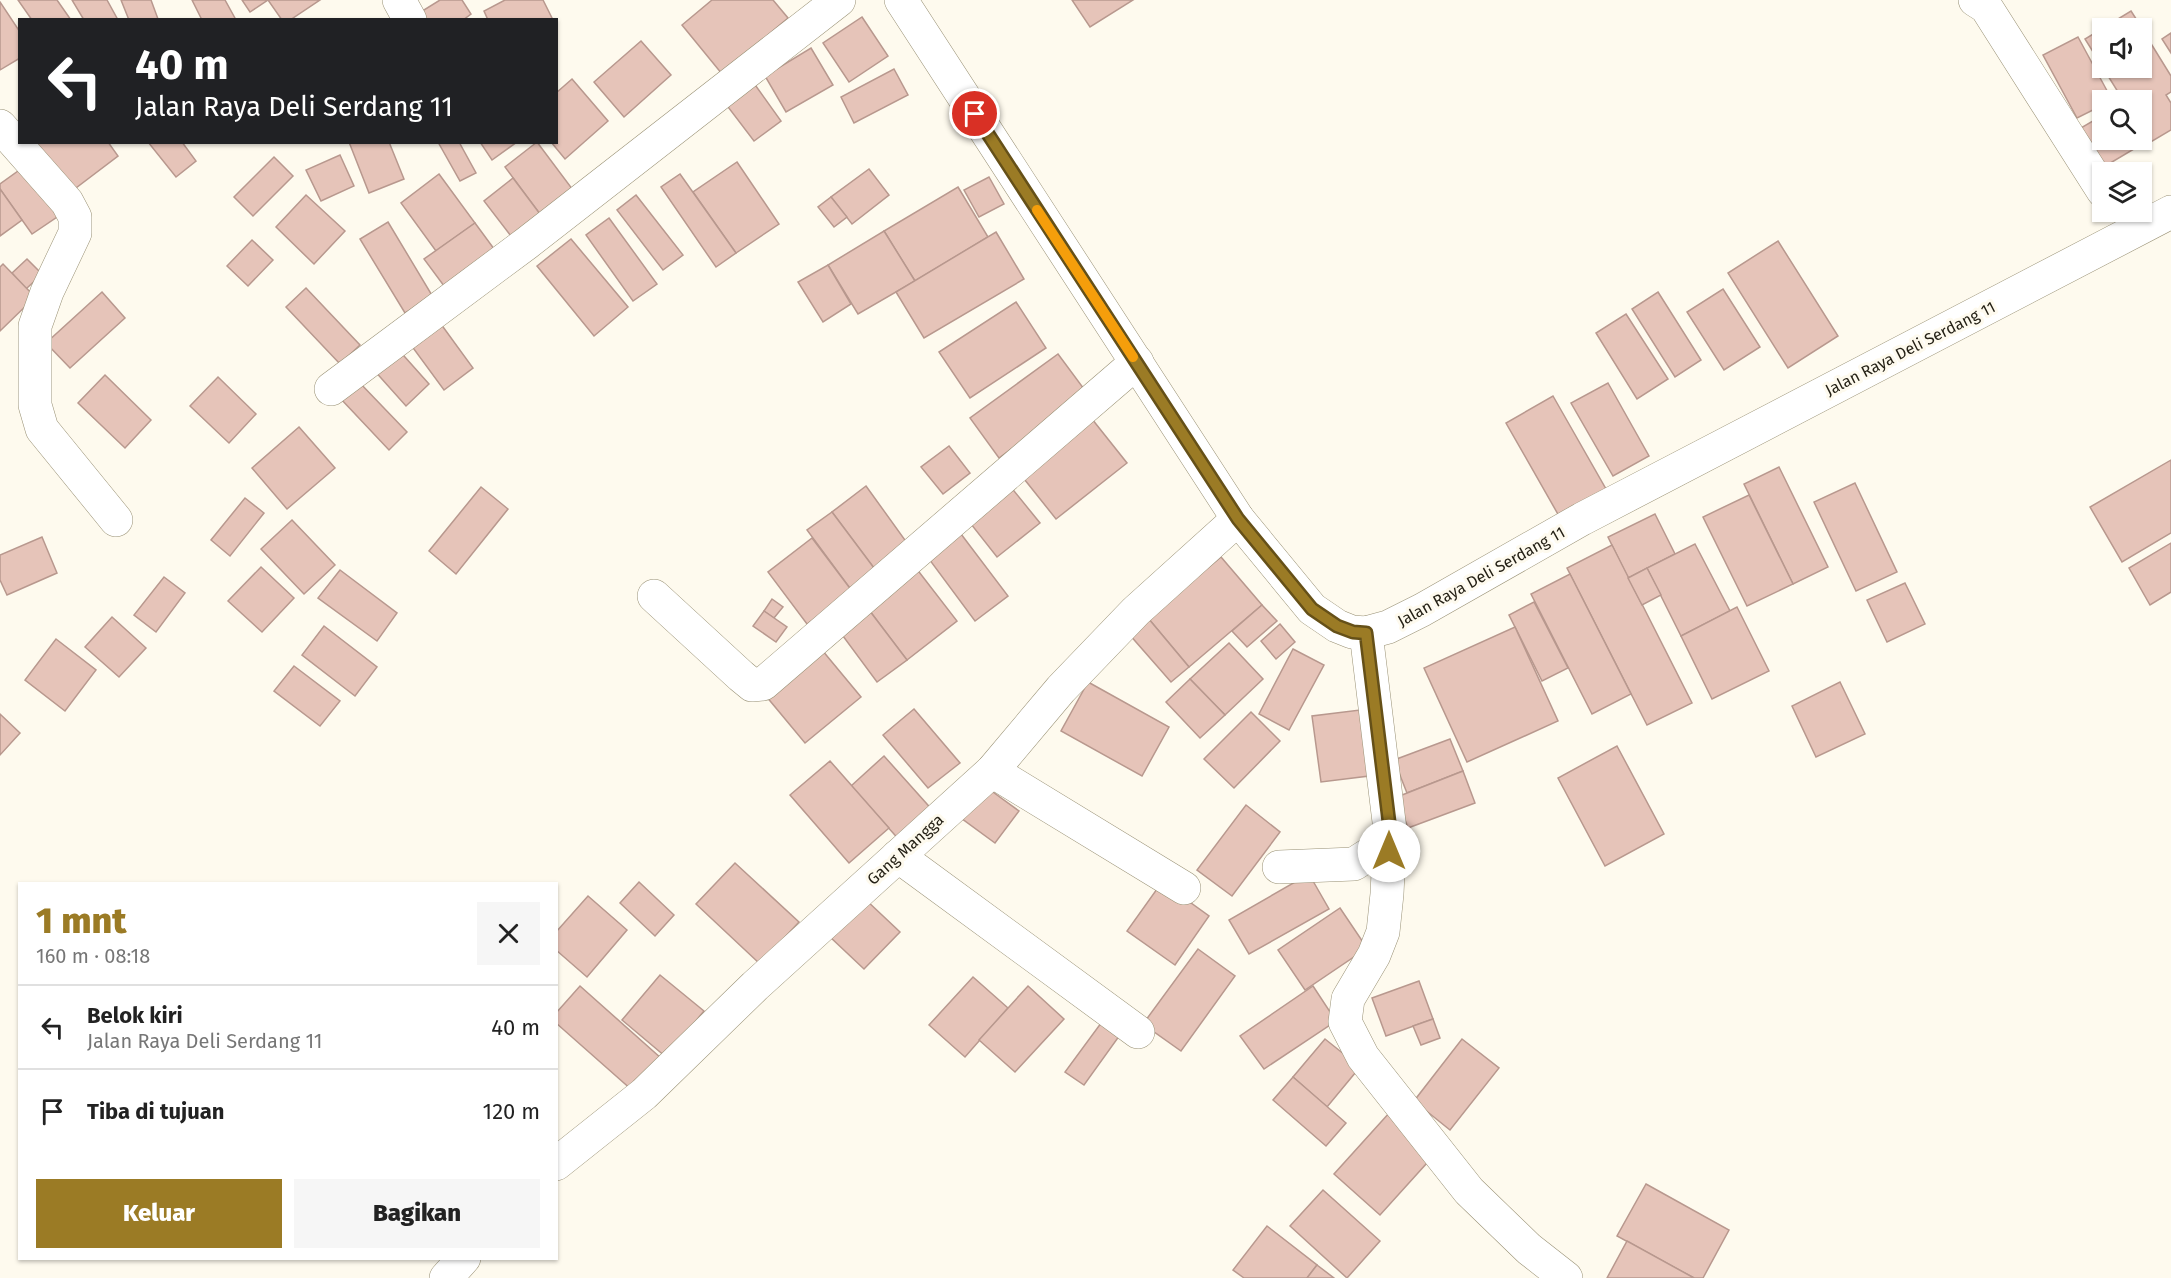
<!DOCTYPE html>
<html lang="id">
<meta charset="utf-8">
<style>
:root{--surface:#fff;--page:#f6f6f6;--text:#222;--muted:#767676;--line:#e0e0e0;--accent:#9b7b25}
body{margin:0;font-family:"Fira Sans",sans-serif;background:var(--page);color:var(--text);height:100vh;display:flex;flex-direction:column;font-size:22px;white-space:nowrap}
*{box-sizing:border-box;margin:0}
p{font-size:20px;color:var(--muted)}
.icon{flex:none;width:33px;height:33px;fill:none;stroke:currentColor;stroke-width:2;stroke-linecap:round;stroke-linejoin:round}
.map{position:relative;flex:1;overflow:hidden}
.side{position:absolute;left:18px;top:882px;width:540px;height:378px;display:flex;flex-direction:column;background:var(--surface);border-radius:0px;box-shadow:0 2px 4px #0004}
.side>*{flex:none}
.banner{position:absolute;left:18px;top:18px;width:540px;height:126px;border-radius:0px;box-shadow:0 2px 4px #0004;background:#202124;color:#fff;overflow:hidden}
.controls{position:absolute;left:2092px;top:18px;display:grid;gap:12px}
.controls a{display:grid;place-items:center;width:60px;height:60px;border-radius:0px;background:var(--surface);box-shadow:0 2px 4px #0004;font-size:30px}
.pin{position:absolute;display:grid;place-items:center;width:51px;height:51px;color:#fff;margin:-26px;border:3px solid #fff;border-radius:50%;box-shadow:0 2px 6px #0007}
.me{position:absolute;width:66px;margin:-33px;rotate:0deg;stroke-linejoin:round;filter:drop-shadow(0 0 4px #0008)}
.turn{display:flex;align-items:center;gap:21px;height:126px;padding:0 18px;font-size:27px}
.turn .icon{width:78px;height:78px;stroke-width:2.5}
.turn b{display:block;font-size:42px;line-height:51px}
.round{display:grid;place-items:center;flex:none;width:63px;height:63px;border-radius:0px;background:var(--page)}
.summary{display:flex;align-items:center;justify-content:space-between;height:102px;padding:0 18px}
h1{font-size:36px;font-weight:800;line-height:45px;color:var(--accent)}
.action{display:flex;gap:12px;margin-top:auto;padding:12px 18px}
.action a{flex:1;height:69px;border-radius:0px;background:var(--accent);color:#fff;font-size:24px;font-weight:800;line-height:69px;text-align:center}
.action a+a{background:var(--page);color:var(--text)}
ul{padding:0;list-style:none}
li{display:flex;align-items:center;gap:18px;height:84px;padding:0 18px;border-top:2px solid var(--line)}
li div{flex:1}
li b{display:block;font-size:22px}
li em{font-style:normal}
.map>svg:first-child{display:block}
</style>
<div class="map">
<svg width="2171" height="1278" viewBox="0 0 2171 1278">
<rect width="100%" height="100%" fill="#fefaee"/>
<g fill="#e6c4b9" stroke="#b8988e" stroke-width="1.5">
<polygon points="18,0 57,0 71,20 32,20"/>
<polygon points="72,0 107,0 118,20 84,20"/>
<polygon points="121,0 151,0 158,19 129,20"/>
<polygon points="192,0 225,0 236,20 202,20"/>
<polygon points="242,0 268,0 250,12"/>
<polygon points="268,0 320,0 290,20 282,20"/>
<polygon points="440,0 462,0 471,14 463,20 423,20 419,13"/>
<polygon points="505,0 543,0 553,20 488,20 484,11"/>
<polygon points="712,0 773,0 788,18 722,74 682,25"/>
<polygon points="1072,0 1133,0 1090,27"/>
<polygon points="0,2 20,32 20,58 0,70"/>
<polygon points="2131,11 2142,28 2103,28 2103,68 2142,68 2142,29 2171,76 2171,92 2166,95 2171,103 2171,130 2149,143 2142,132 2142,100 2123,100 2085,39"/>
<polygon points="862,17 888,56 849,82 823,43"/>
<polygon points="2171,33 2171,53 2162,39"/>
<polygon points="2078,37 2112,100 2103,100 2103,105 2077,118 2043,55"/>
<polygon points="641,41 671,75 624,117 594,82"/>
<polygon points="811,48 833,85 786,112 765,76"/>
<polygon points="894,69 908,95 854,123 841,97"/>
<polygon points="572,79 608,121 565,159 551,142 556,142 556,93"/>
<polygon points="753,82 781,121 754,141 725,103"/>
<polygon points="2103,115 2103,140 2135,140 2139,146 2097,171 2074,132"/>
<polygon points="30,142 108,142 118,156 68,194"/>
<polygon points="148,142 182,142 196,161 176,177"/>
<polygon points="349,142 389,142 404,179 369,193"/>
<polygon points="438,142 459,142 476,173 460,181"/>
<polygon points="480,142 517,142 492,160"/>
<polygon points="537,142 573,190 540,214 505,167"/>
<polygon points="340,155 354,186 321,201 306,170"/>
<polygon points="274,157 293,176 253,216 234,197"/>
<polygon points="737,162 779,224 736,253 693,192"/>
<polygon points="25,166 60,215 32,234 0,189 0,184"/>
<polygon points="869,169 889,195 852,224 831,197"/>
<polygon points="439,174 475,223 436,251 401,203"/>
<polygon points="680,174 736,253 716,267 661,187"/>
<polygon points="989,177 1004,204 979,217 964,190"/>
<polygon points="513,178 540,214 511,236 484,201"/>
<polygon points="958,187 988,237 915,281 884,231"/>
<polygon points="0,189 22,220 0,236"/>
<polygon points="306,195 345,231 314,264 276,227"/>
<polygon points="636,195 683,255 663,270 617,210"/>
<polygon points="831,197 847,217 834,227 818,207"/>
<polygon points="609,218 657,284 633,301 586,235"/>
<polygon points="388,222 433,297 405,313 360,239"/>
<polygon points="475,223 500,257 450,294 424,259"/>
<polygon points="884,231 915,281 858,314 828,265"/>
<polygon points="996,232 1024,279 924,338 896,292"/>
<polygon points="571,239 628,307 594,336 537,266"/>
<polygon points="252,240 273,260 248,286 227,266"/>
<polygon points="1778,241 1838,336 1788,368 1728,273"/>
<polygon points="27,259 42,274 26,289 12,273"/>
<polygon points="3,264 35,297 0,331 0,267"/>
<polygon points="828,265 851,304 823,322 798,282"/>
<polygon points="306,288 360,345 340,364 286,307"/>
<polygon points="1723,289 1760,347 1724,370 1687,312"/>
<polygon points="102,292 125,318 70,368 46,343"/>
<polygon points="1658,292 1701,360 1675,377 1632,309"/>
<polygon points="1016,302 1046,348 970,398 939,352"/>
<polygon points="1626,314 1668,379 1637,399 1596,333"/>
<polygon points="438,320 473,368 444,390 408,341"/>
<polygon points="396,347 429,384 406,406 373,369"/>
<polygon points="1058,354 1087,393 999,458 970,418"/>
<polygon points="105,375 151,420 125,448 78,403"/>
<polygon points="218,377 256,414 229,443 190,406"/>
<polygon points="358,381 407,432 389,450 340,398"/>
<polygon points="1608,383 1649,456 1613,476 1571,403"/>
<polygon points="1553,396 1606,489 1559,516 1506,423"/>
<polygon points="1092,419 1127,463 1056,519 1021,475"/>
<polygon points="299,427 335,468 287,509 252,468"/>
<polygon points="949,446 970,473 943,494 921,467"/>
<polygon points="2171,460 2171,533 2122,562 2090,507"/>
<polygon points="1779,467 1828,567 1793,584 1744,484"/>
<polygon points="1855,483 1897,572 1856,591 1814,502"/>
<polygon points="866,486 910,547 877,572 832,512"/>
<polygon points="1010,486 1040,523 997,557 967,519"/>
<polygon points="481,487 508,509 456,574 429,551"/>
<polygon points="1749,495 1793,584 1747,606 1703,517"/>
<polygon points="245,498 264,513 230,556 211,540"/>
<polygon points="832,512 877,572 852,591 807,530"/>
<polygon points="1655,514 1675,554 1628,578 1608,537"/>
<polygon points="292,520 335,565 304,594 261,549"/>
<polygon points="961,534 1008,596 975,621 929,559"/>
<polygon points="42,537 57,573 7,595 0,580 0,555"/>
<polygon points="812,538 852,591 807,624 768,572"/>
<polygon points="2171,543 2171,592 2150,605 2129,568"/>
<polygon points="1695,544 1730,611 1681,636 1647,568"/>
<polygon points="1612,545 1692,703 1647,725 1567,568"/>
<polygon points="1221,557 1262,605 1189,667 1148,618"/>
<polygon points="261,567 294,598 262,632 228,601"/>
<polygon points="916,568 957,621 907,660 866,606"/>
<polygon points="1647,568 1661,595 1642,605 1628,578"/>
<polygon points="340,570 397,613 377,641 318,598"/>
<polygon points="1570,574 1631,694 1592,714 1531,594"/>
<polygon points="164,577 185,593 156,632 134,615"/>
<polygon points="1905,583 1925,624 1887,642 1867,600"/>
<polygon points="772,599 783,607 774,618 764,611"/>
<polygon points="1534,602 1568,668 1542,681 1509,615"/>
<polygon points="1262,605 1277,621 1247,647 1232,631"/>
<polygon points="866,606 907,660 877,682 837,628"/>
<polygon points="1737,607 1769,671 1712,699 1681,636"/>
<polygon points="764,611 787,627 776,642 753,626"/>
<polygon points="112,617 146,648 119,677 85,647"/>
<polygon points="1148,618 1189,667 1171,682 1129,634"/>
<polygon points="1280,624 1295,642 1276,659 1261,641"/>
<polygon points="324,626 377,667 355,696 302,655"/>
<polygon points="1515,627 1558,721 1467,762 1424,668"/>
<polygon points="56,639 96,670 65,711 25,680"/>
<polygon points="1229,643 1263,679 1225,715 1190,679"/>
<polygon points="1293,649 1324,665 1289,730 1259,714"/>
<polygon points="822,650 861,697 805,743 766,696"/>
<polygon points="294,666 340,701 320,726 274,691"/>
<polygon points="1190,679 1225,715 1200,738 1166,702"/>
<polygon points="1088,682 1169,727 1142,776 1061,731"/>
<polygon points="1840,682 1865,734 1816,757 1792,706"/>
<polygon points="914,709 960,763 928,788 883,735"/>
<polygon points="1360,710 1369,776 1321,782 1312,716"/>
<polygon points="1251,712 1280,741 1234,788 1204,759"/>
<polygon points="0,714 20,733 0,755"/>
<polygon points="1450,739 1463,771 1407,793 1394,760"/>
<polygon points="1617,746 1664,834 1605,866 1558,778"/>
<polygon points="884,756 935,813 902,843 851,786"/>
<polygon points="830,761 889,828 849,863 790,795"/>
<polygon points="1463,771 1475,803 1408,828 1397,797"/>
<polygon points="986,787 1019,811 995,843 961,818"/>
<polygon points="1246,805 1280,832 1232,896 1197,870"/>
<polygon points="735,863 799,922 760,964 696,904"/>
<polygon points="1309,874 1329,909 1249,954 1229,920"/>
<polygon points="639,882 674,915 655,936 620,903"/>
<polygon points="1162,882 1209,916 1175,965 1127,931"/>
<polygon points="588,896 627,930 587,977 556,950 556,932"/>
<polygon points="865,899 900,932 864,969 829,936"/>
<polygon points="1340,908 1367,948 1305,990 1278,950"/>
<polygon points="1198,949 1235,976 1181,1051 1143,1024"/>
<polygon points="660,975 704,1011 666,1057 622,1020"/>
<polygon points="973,977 1008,1008 965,1057 929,1025"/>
<polygon points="1419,981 1433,1019 1386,1036 1372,998"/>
<polygon points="580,986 662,1059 633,1091 556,1023 556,1013"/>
<polygon points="1028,986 1064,1019 1015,1072 979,1040"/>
<polygon points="1313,986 1336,1021 1264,1069 1240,1036"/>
<polygon points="1107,1015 1125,1028 1084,1085 1065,1072"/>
<polygon points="1433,1019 1440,1038 1421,1045 1413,1026"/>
<polygon points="1325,1039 1360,1067 1327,1107 1293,1077"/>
<polygon points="1462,1039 1499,1068 1450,1130 1414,1101"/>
<polygon points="1293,1077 1346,1123 1326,1146 1273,1100"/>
<polygon points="1390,1112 1436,1153 1380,1215 1334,1174"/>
<polygon points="1646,1184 1729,1230 1703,1278 1694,1278 1617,1236"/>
<polygon points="1323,1190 1380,1241 1347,1278 1290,1226"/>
<polygon points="1267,1226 1317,1265 1307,1278 1244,1278 1233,1270"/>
<polygon points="1627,1241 1694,1278 1607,1278"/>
<polygon points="1317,1265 1334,1278 1307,1278"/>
</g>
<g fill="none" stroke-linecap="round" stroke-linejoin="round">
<defs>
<g id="minor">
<polyline points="399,0 410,20"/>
<polyline points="901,0 1238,519 1312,609 1337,626 1352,632 1366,633 1388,627 1422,610 1582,519 2171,212"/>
<polyline points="1975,0 1986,7 2103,191"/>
<polyline points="0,126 67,202 75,217 75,233 47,292 35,326 35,405 42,429 116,520"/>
<polyline points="331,389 527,243 839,0"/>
<polyline points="654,596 741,676 752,685 763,684 1137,362"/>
<polyline points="992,771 1184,888"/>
<polyline points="1390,830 1387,894 1383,932 1374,955 1348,999 1345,1022 1363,1057 1469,1191 1529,1249 1566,1278"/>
<polyline points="898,856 1138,1032"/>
<polyline points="1279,867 1354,864 1376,850 1390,830 1366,633"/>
<polyline points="556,1164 644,1094 755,986 992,771 1061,689 1136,611 1238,519"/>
<polyline points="446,1278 464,1258"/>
</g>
</defs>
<use href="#minor" stroke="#999175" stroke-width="34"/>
<use href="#minor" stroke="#fff" stroke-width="33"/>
</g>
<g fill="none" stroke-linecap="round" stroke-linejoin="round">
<defs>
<polyline id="route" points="975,114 1238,519 1312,609 1337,626 1353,632 1366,633 1390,830 1389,851"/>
</defs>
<use href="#route" stroke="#655018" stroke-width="15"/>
<use href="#route" stroke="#9b7b25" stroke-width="10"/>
<polyline stroke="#f59e0b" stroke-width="10" points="1037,210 1133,357"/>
</g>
<g text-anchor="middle" stroke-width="6" stroke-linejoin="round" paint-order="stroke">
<g font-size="16" fill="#252116" stroke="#fefaee">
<text transform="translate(1910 348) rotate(-27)" y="6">Jalan Raya Deli Serdang 11</text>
<text transform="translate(1481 576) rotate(-29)" y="6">Jalan Raya Deli Serdang 11</text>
<text transform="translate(905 849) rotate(-42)" y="6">Gang Mangga</text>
</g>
</g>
</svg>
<div class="controls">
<a><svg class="icon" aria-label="sound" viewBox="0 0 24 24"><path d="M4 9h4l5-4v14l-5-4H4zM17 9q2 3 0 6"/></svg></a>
<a><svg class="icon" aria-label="search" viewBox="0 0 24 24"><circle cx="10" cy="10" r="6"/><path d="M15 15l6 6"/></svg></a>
<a><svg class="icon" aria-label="layers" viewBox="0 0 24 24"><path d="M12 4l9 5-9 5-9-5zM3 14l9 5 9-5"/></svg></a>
</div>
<div class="pin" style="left:975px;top:114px;background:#d93025"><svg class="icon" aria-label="arrive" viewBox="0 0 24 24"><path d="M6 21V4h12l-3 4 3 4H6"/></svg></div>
<svg class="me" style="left:1389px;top:851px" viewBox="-20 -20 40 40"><circle r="19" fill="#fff"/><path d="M0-13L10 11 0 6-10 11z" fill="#9b7b25"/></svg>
<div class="banner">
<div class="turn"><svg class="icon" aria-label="left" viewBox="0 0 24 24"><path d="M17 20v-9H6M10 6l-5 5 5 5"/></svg><div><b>40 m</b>Jalan Raya Deli Serdang 11</div></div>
</div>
<section class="side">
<div class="summary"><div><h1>1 mnt</h1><p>160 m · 08:18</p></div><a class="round"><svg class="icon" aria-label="close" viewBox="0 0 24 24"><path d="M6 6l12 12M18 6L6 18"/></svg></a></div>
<ul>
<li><svg class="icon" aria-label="left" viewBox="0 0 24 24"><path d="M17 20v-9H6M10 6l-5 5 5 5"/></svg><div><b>Belok kiri</b><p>Jalan Raya Deli Serdang 11</p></div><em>40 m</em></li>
<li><svg class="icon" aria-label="arrive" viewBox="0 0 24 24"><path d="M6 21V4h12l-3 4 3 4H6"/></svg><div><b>Tiba di tujuan</b></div><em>120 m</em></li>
</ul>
<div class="action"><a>Keluar</a><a>Bagikan</a></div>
</section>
</div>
